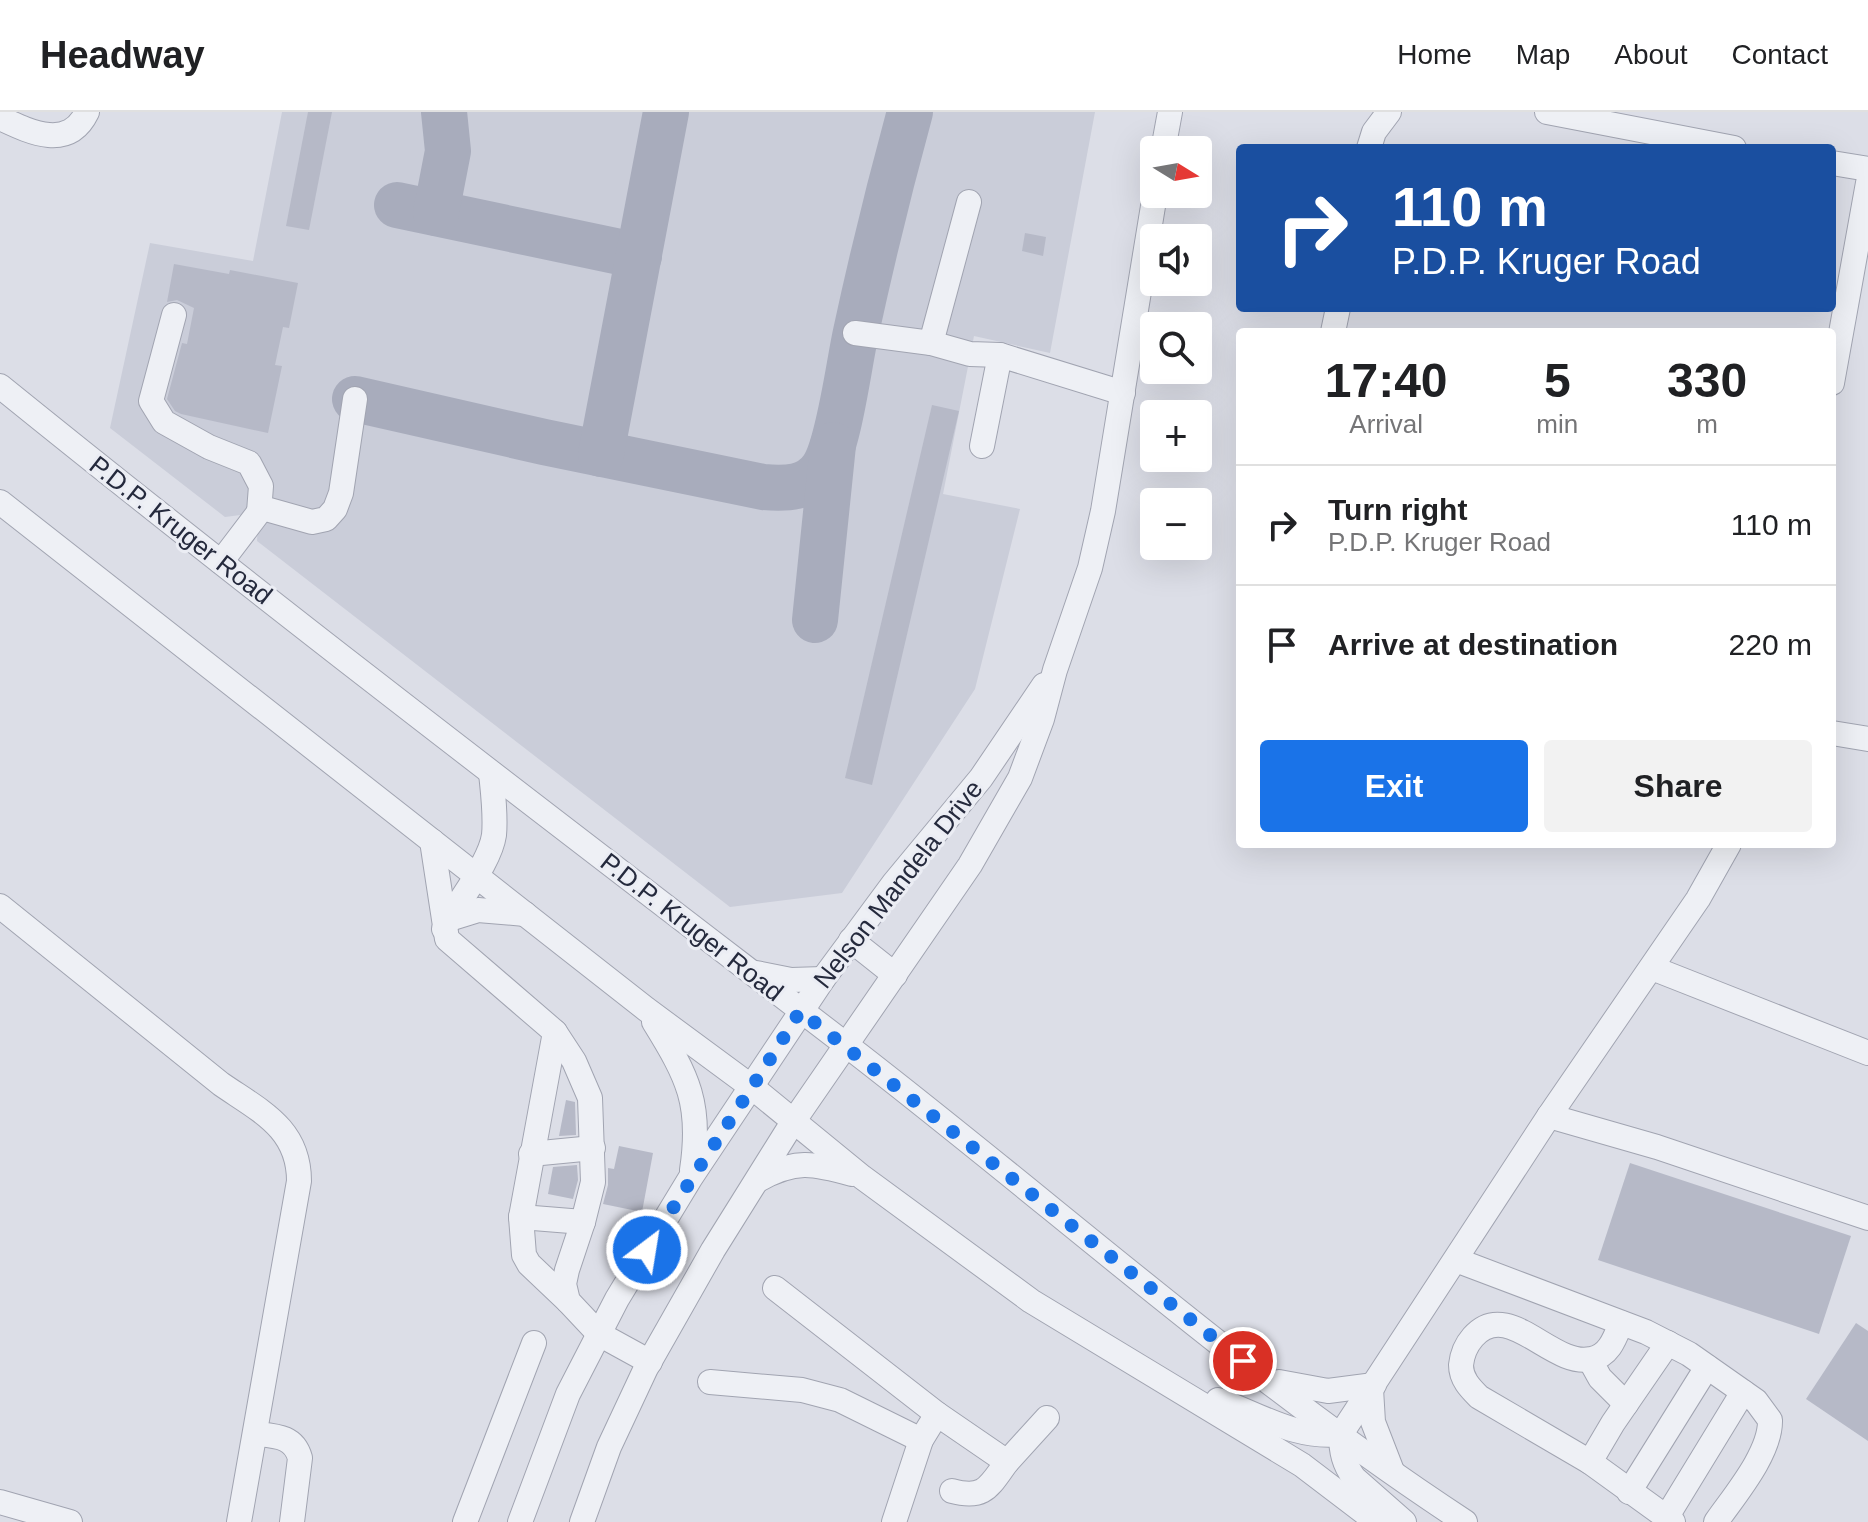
<!DOCTYPE html>
<meta charset="utf-8">
<style>
:root{--surface:#fff;--page:#f2f2f2;--text:#202124;--muted:#757577;--line:#e0e0e0;--accent:#1a73e8}
body{margin:0;font-family:Arial,sans-serif;background:var(--page);color:var(--text);height:100vh;display:flex;flex-direction:column;font-size:30px;white-space:nowrap}
*{box-sizing:border-box;margin:0}
p{font-size:26px;color:var(--muted)}
.icon{flex:none;width:44px;height:44px;fill:none;stroke:currentColor;stroke-width:2;stroke-linecap:round;stroke-linejoin:round}
.map{position:relative;flex:1;overflow:hidden}
.side{position:absolute;left:1236px;top:216px;width:600px;height:520px;display:flex;flex-direction:column;background:var(--surface);border-radius:8px;box-shadow:0 8px 32px #0002}
.side>*{flex:none}
.hud{position:absolute;left:1236px;top:32px;width:600px;height:168px;border-radius:8px;box-shadow:0 8px 32px #0002;background:#1a4fa0;color:#fff;overflow:hidden}
.needle{width:52px;rotate:101deg}
.buttons{position:absolute;left:1140px;top:24px;display:grid;gap:16px}
.buttons a{display:grid;place-items:center;width:72px;height:72px;border-radius:8px;background:var(--surface);box-shadow:0 8px 32px #0002;font-size:40px}
.pin{position:absolute;display:grid;place-items:center;width:68px;height:68px;color:#fff;margin:-34px;border:4px solid #fff;border-radius:50%;box-shadow:0 2px 8px #0007}
.me{position:absolute;width:88px;margin:-44px;rotate:31deg;stroke-linejoin:round;filter:drop-shadow(0 0 6px #0008)}
.turn{display:flex;align-items:center;gap:28px;height:168px;padding:0 24px;font-size:36px}
.turn .icon{width:104px;height:104px;stroke-width:2.5}
.turn b{display:block;font-size:56px;line-height:68px}
.eta{display:flex;justify-content:space-evenly;align-items:center;height:136px;text-align:center}
.eta b{font-size:48px;font-weight:700;line-height:56px}
.action{display:flex;gap:16px;margin-top:auto;padding:16px 24px}
.action a{flex:1;height:92px;border-radius:8px;background:var(--accent);color:#fff;font-size:32px;font-weight:700;line-height:92px;text-align:center}
.action a+a{background:var(--page);color:var(--text)}
ul{padding:0;list-style:none}
li{display:flex;align-items:center;gap:24px;height:120px;padding:0 24px;border-top:2px solid var(--line)}
li div{flex:1}
li b{display:block;font-size:30px}
li em{font-style:normal}
header{display:flex;align-items:center;gap:48px;box-sizing:border-box;height:112px;padding:0 40px;background:var(--surface);border-bottom:2px solid var(--line)}
header strong{font-size:38px}
nav{display:flex;gap:44px;margin-inline-start:auto;font-size:28px}
.map>svg:first-child{display:block}
</style>
<header>
<strong>Headway</strong>
<nav><a>Home</a><a>Map</a><a>About</a><a>Contact</a></nav>
</header>
<div class="map">
<svg width="1868" height="1410" viewBox="0 0 1868 1410">
<rect width="100%" height="100%" fill="#dcdee7"/>
<polygon fill="#cacdd9" points="282,0 1095,0 1050,241 974,224 943,382 1020,397 975,577 842,781 730,795 257,429 258,410 248,402 225,405 110,316 150,131 253,149"/>
<g fill="none" stroke-linecap="round" stroke-linejoin="round">
<g stroke="#a8acbc" stroke-width="46">
<polyline points="397,93 639,144"/>
<polyline points="436,101 448,39 444,0"/>
<path d="M355,287L544,330L763,375C785,377 809,377 823,356C839,333 849,251 856,220C872,146 890,73 910,0"/>
<polyline points="601,342 666,0"/>
<polyline points="815,508 833,333"/>
</g>
</g>
<g fill="#b6b9c7">
<polygon points="308,0 332,0 309,118 286,114"/>
<polygon points="1025,121 1046,125 1043,144 1022,139"/>
<polygon points="174,152 229,162 230,158 298,171 289,216 283,215 275,253 282,254 268,321 181,302 175,299 167,287 182,231 187,232 194,196 177,188 167,190"/>
<polygon points="932,293 959,299 872,673 845,666"/>
<polygon points="566,988 575,990 576,1023 559,1024"/>
<polygon points="619,1034 653,1041 642,1100 603,1092 608,1073 608,1056 614,1057"/>
<polygon points="1630,1051 1851,1124 1819,1222 1598,1148"/>
<polygon points="577,1053 578,1068 573,1087 548,1082 553,1055"/>
<polygon points="1856,1211 1868,1219 1868,1329 1806,1287"/>
</g>
<g fill="none" stroke-linecap="round" stroke-linejoin="round">
<defs>
<g id="minor">
<polyline points="1547,0 1734,36"/>
<path d="M0,6C30,20 68,39 87,0"/>
<polyline points="1369,36 1374,20 1389,0"/>
<polyline points="1163,38 1170,0"/>
<polyline points="1832,51 1868,57"/>
<polyline points="174,203 151,289 164,310 209,335 249,351 261,374 259,400"/>
<polyline points="1333,220 1338,196"/>
<polyline points="855,221 931,231 970,242 1000,243 1123,281"/>
<polyline points="931,231 969,90"/>
<polyline points="1832,271 1868,71"/>
<path d="M0,274C278,499 562,715 845,932C1052,1091 1246,1267 1465,1410"/>
<polyline points="982,334 1000,243"/>
<polyline points="0,390 646,897 753,976 862,1065 1031,1189 1302,1353 1377,1410"/>
<polyline points="221,450 259,400 266,397 312,410 326,407 335,397 341,381 355,287"/>
<polyline points="1832,621 1868,627"/>
<polyline points="432,729 447,827 555,920 574,949 590,986 593,1070 583,1110 567,1158 564,1172 568,1189 599,1222 650,1250"/>
<path d="M0,794L221,972C260,999 299,1016 299,1069L239,1410"/>
<polyline points="449,807 478,798 525,802"/>
<path d="M444,817C457,790 490,751 494,723C496,703 493,681 491,661"/>
<polyline points="851,828 895,863"/>
<polyline points="1652,856 1868,941"/>
<polyline points="756,861 791,868 823,867"/>
<path d="M654,910C688,965 702,992 692,1058"/>
<polyline points="555,920 521,1105 524,1143 529,1152 568,1189"/>
<polyline points="1549,1004 1657,1035 1868,1106"/>
<polyline points="531,1042 593,1036"/>
<path d="M758,1068C795,1047 813,1051 852,1062"/>
<polyline points="521,1105 583,1110"/>
<path d="M1456,1148L1646,1220L1689,1242L1756,1289L1770,1308C1771,1341 1734,1384 1716,1410"/>
<polyline points="775,1176 937,1302"/>
<path d="M1621,1211C1615,1226 1609,1244 1591,1247C1552,1256 1508,1185 1473,1225C1466,1233 1462,1243 1461,1253C1461,1267 1470,1276 1479,1285L1590,1350L1673,1410"/>
<polyline points="1590,1248 1600,1266 1626,1292"/>
<polyline points="710,1270 802,1278 840,1288 921,1328"/>
<polyline points="1279,1270 1328,1279 1374,1273"/>
<polyline points="1371,1277 1373,1310 1392,1359"/>
<path d="M1218,1288C1261,1303 1294,1327 1341,1322"/>
<path d="M256,1322C276,1324 294,1324 300,1346L292,1410"/>
<polyline points="1590,1350 1613,1311 1668,1231"/>
<path d="M952,1379C985,1388 989,1374 1007,1350"/>
<polyline points="1629,1380 1707,1255"/>
<polyline points="0,1390 70,1410"/>
<polyline points="1666,1406 1743,1280"/>
<polyline points="465,1410 534,1231"/>
<polyline points="520,1410 568,1282 617,1187 691,1065 823,867 894,771 981,666 1044,573"/>
<polyline points="582,1410 609,1335 646,1256 713,1138 793,1010 970,753 1020,666 1042,607 1055,558 1090,456 1103,399 1155,82"/>
<polyline points="894,1410 921,1328 937,1302 1007,1350 1047,1306"/>
<path d="M1404,1410L1354,1366C1344,1352 1341,1340 1341,1322L1549,1004L1698,787L1729,732"/>
</g>
</defs>
<use href="#minor" stroke="#a1a4b1" stroke-width="26"/>
<use href="#minor" stroke="#eef0f5" stroke-width="24"/>
</g>
<g fill="none" stroke-linecap="round" stroke-linejoin="round">
<path stroke="#1a73e8" stroke-width="14" stroke-dasharray="0 25.2" d="M647,1138C696,1057 751,980 800,899L1243,1249"/>
</g>
<g text-anchor="middle" stroke-width="6" stroke-linejoin="round" paint-order="stroke">
<g font-size="26" fill="#252a3d" stroke="#ebedf4">
<text transform="translate(181 418) rotate(38)" y="9">P.D.P. Kruger Road</text>
<text transform="translate(898 772) rotate(-52)" y="9">Nelson Mandela Drive</text>
<text transform="translate(692 815) rotate(38)" y="9">P.D.P. Kruger Road</text>
</g>
</g>
</svg>
<div class="buttons">
<a><svg class="needle" viewBox="-14 -14 28 28"><path d="M0-13l5 13h-10z" fill="#e53935"/><path d="M0 13l5-13h-10z" fill="#757577"/></svg></a>
<a><svg class="icon" aria-label="sound" viewBox="0 0 24 24"><path d="M4 9h4l5-4v14l-5-4H4zM17 9q2 3 0 6"/></svg></a>
<a><svg class="icon" aria-label="search" viewBox="0 0 24 24"><circle cx="10" cy="10" r="6"/><path d="M15 15l6 6"/></svg></a>
<a>+</a>
<a>−</a>
</div>
<div class="pin" style="left:1243px;top:1249px;background:#d93025"><svg class="icon" aria-label="arrive" viewBox="0 0 24 24"><path d="M6 21V4h12l-3 4 3 4H6"/></svg></div>
<svg class="me" style="left:647px;top:1138px" viewBox="-20 -20 40 40"><circle r="17" fill="#1a73e8" stroke="#fff" stroke-width="3"/><path d="M0-11L8 9 0 5-8 9z" fill="#fff"/></svg>
<div class="hud">
<div class="turn"><svg class="icon" aria-label="right" viewBox="0 0 24 24"><path d="M7 20v-9h11M14 6l5 5-5 5"/></svg><div><b>110 m</b>P.D.P. Kruger Road</div></div>
</div>
<section class="side">
<div class="eta">
<div><b>17:40</b><p>Arrival</p></div>
<div><b>5</b><p>min</p></div>
<div><b>330</b><p>m</p></div>
</div>
<ul>
<li><svg class="icon" aria-label="right" viewBox="0 0 24 24"><path d="M7 20v-9h11M14 6l5 5-5 5"/></svg><div><b>Turn right</b><p>P.D.P. Kruger Road</p></div><em>110 m</em></li>
<li><svg class="icon" aria-label="arrive" viewBox="0 0 24 24"><path d="M6 21V4h12l-3 4 3 4H6"/></svg><div><b>Arrive at destination</b></div><em>220 m</em></li>
</ul>
<div class="action"><a>Exit</a><a>Share</a></div>
</section>
</div>
